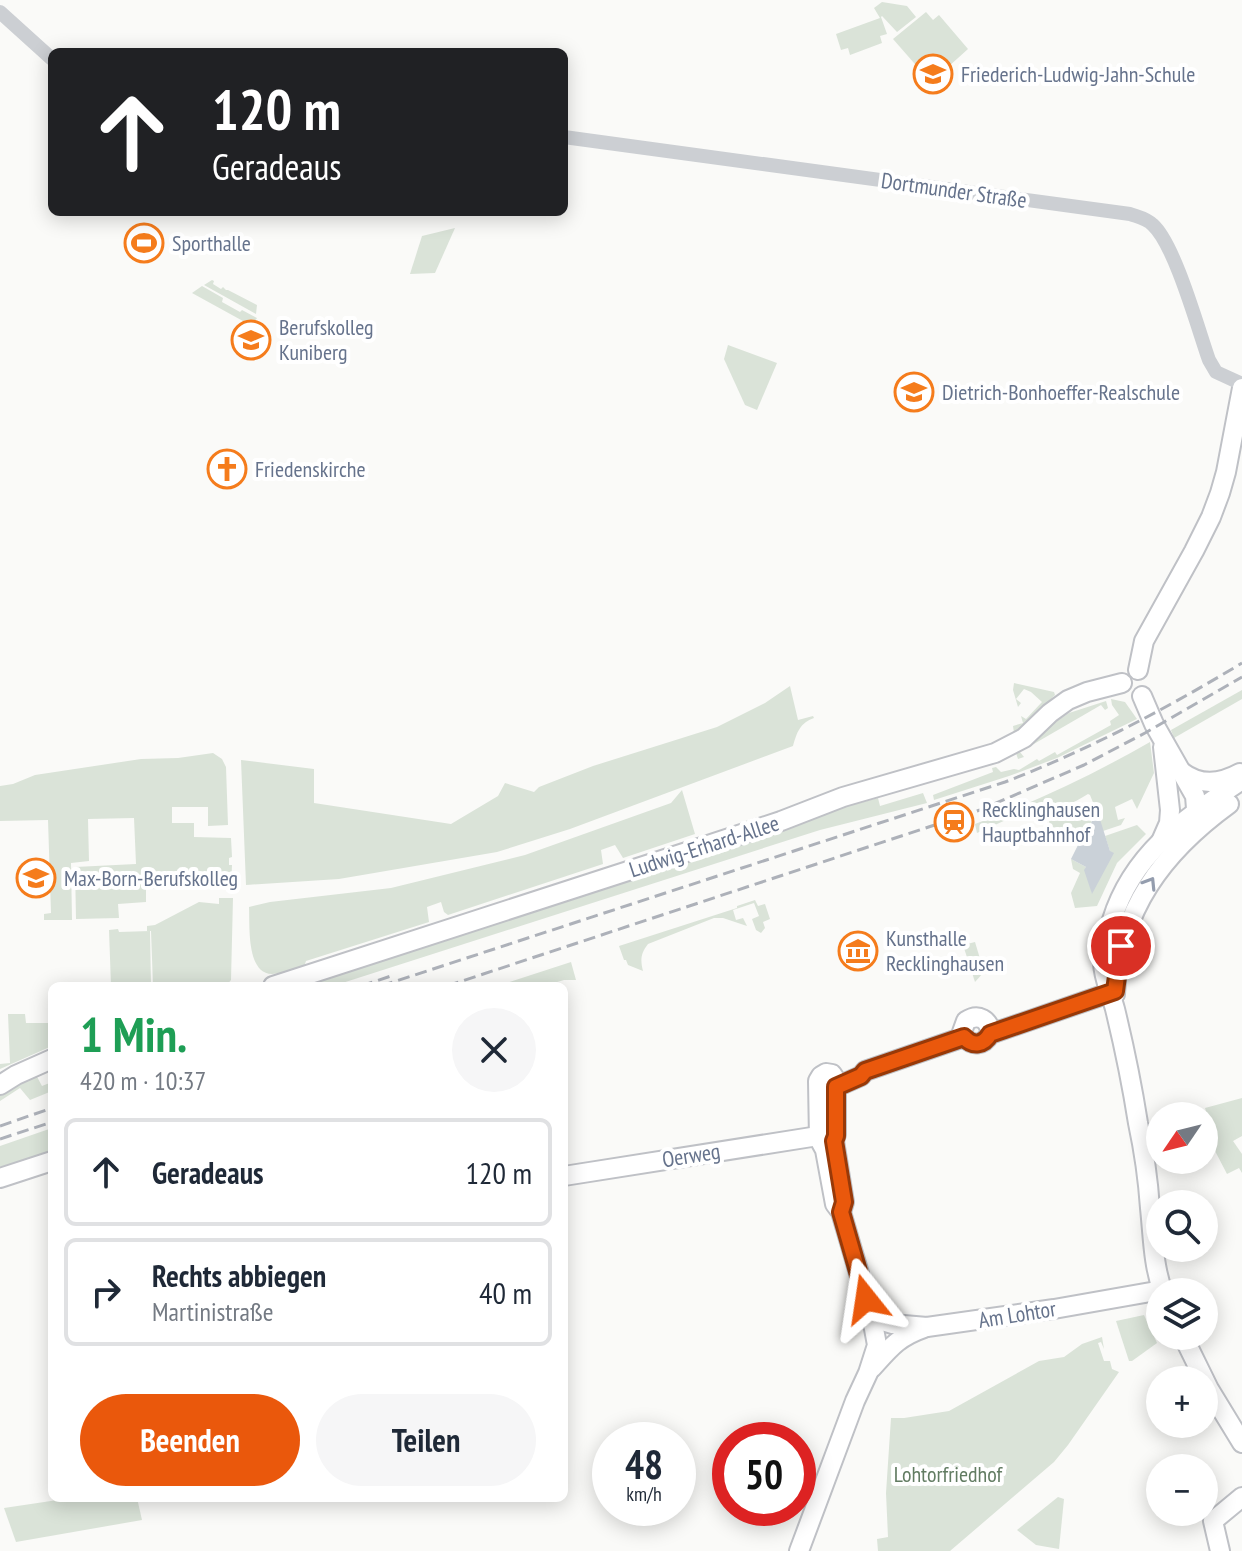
<!DOCTYPE html>
<html lang="de">
<meta charset="utf-8">
<style>
:root{--surface:#fff;--page:#f6f6f7;--text:#1f2937;--muted:#747a83;--line:#e0e1e3;--accent:#ea580c}
body{margin:0;font-family:"PT Sans Narrow",sans-serif;background:var(--page);color:var(--text);height:100vh;display:flex;flex-direction:column;font-size:30px;white-space:nowrap}
*{box-sizing:border-box;margin:0}
p{font-size:26px;color:var(--muted)}
.icon{flex:none;width:44px;height:44px;fill:none;stroke:currentColor;stroke-width:2;stroke-linecap:round;stroke-linejoin:round}
.map{position:relative;flex:1;overflow:hidden}
.panel{position:absolute;left:48px;top:982px;width:520px;height:520px;display:flex;flex-direction:column;background:var(--surface);border-radius:12px;box-shadow:0 4px 20px #0003}
.panel>*{flex:none}
.top-card{position:absolute;left:48px;top:48px;width:520px;height:168px;border-radius:12px;box-shadow:0 4px 20px #0003;background:#202124;color:#fff;overflow:hidden}
.needle{width:52px;rotate:235deg}
.controls{position:absolute;left:1146px;top:1102px;display:grid;gap:16px}
.controls a{display:grid;place-items:center;width:72px;height:72px;border-radius:50%;background:var(--surface);box-shadow:0 4px 20px #0003;font-size:40px}
.speed{position:absolute;left:592px;top:1422px;display:flex;gap:16px;font-size:40px;font-weight:700;text-align:center}
.speed>*{display:grid;place-content:center;width:104px;height:104px;border-radius:50%;background:var(--surface);box-shadow:0 4px 20px #0003;line-height:1}
.speed small{font-size:20px;font-weight:400}
.speed .limit{border:12px solid #d22;background:#fff;color:#111}
.pin{position:absolute;display:grid;place-items:center;width:68px;height:68px;color:#fff;margin:-34px;border:4px solid #fff;border-radius:50%;box-shadow:0 2px 8px #0007}
.me{position:absolute;width:88px;margin:-44px;rotate:345deg;stroke-linejoin:round;filter:drop-shadow(0 0 6px #0008)}
.turn{display:flex;align-items:center;gap:28px;height:168px;padding:0 32px;font-size:36px}
.turn .icon{width:104px;height:104px;stroke-width:2.5}
.turn b{display:block;font-size:56px;line-height:68px}
.round{display:grid;place-items:center;flex:none;width:84px;height:84px;border-radius:42px;background:var(--page)}
.head{display:flex;align-items:center;justify-content:space-between;height:136px;padding:0 32px}
h1{font-size:48px;font-weight:600;line-height:60px;color:#1e9e55}
.button{display:flex;gap:16px;margin-top:auto;padding:16px 32px}
.button a{flex:1;height:92px;border-radius:48px;background:var(--accent);color:#fff;font-size:32px;font-weight:600;line-height:92px;text-align:center}
.button a+a{background:var(--page);color:var(--text)}
ul{padding:0;list-style:none}
li{display:flex;align-items:center;gap:24px;height:108px;margin:0 16px 12px;padding:0 16px;border:4px solid var(--line);border-radius:12px}
li div{flex:1}
li b{display:block;font-size:30px}
li em{font-style:normal}
.map>svg:first-child{display:block}
</style>
<div class="map">
<svg width="1242" height="1551" viewBox="0 0 1242 1551">
<rect width="100%" height="100%" fill="#fafaf8"/>
<g fill="#dae3d8">
<polygon points="882,2 907,6 916,17 897,32 882,16 881,17 887,34 880,36 882,43 850,55 848,48 841,50 836,34 880,18 874,8"/>
<polygon points="926,12 933,20 939,15 968,49 938,76 921,71 893,39"/>
<polygon points="455,228 435,273 410,274 422,236"/>
<polygon points="212,280 214,281 213,284 221,289 223,287 226,290 228,290 257,305 256,314 204,285"/>
<polygon points="202,286 223,298 222,302 240,312 242,310 257,318 252,326 192,293"/>
<polygon points="728,345 777,363 757,410 745,405 724,359"/>
<polygon points="1014,683 1054,692 1055,695 1025,725 1014,733 1013,726 1023,723 1021,716 1026,719 1042,702 1031,692 1024,689 1016,699 1021,703 1018,707 1013,690"/>
<path d="M790,686L798,720L813,716L814,718C800,723 797,732 793,746L570,829L497,852L339,879L246,885L241,760L314,769V803L451,824L498,796L505,783L534,792L539,787L593,766L717,727L765,703Z"/>
<polygon points="1242,690 1242,699 1174,738 1171,730"/>
<polygon points="1111,699 1125,702 1137,719 1057,758 1009,776 934,800 933,795 993,772 992,768 996,767 1001,772 1014,769 1019,770 1037,759 1039,761 1055,752 1057,755 1111,725 1110,721 1119,715 1112,705"/>
<polygon points="1106,701 1108,708 1105,710 1101,705 1020,752 1024,757 1018,759 1016,753 1038,739 1054,723 1069,713"/>
<path d="M1150,742L1154,773L1137,809L1132,799L1115,807L1118,820L1125,818L1121,825L1103,831L1096,811L1085,836L1081,834L1078,839L1061,845L1055,842L1059,839L1055,828L1051,829L1049,821L1094,805L1090,795L1088,794C1080,799 1073,803 1064,806C1048,810 1031,808 1019,818L1017,815L977,833L975,824C1036,802 1094,774 1150,742Z"/>
<polygon points="213,753 222,759 226,767 228,825 208,826 208,807 172,807 172,823 194,823 194,837 231,838 232,857 229,858 229,865 232,865 231,889 146,889 146,902 118,904 119,918 76,919 75,867 136,864 134,818 88,819 89,861 71,863 72,920 44,920 44,914 51,913 48,820 0,821 0,786 13,784 35,775 141,759 178,758"/>
<path d="M682,790L695,834L623,858L615,845L601,850L603,864L448,915L444,912L441,902L427,907L429,922L306,961L304,967C294,970 283,973 272,974C246,974 250,925 249,907L270,902L391,888L525,855L671,803Z"/>
<polygon points="923,793 927,803 820,830 333,986 304,986 781,831 834,810 878,798 880,806"/>
<polygon points="1137,825 1146,834 1117,863 1097,906 1075,908 1071,893 1080,873 1073,869 1071,859 1086,867 1085,870 1092,893 1110,851 1105,836"/>
<polygon points="219,898 233,898 231,980 226,986 153,986 151,931 147,931 147,926 155,925 199,902 219,904"/>
<path d="M755,900L758,906L765,904L770,919L763,922L765,928L761,933L756,930L752,919L759,916L754,903L733,910L736,920L743,918L747,926L723,918H714L648,944C641,953 640,959 643,971L628,965L626,960H624L619,946L737,908V906Z"/>
<polygon points="118,929 119,932 150,931 151,986 111,986 109,930"/>
<polygon points="975,942 984,972 975,982 963,945"/>
<polygon points="571,962 576,980 564,980 544,986 497,986"/>
<polygon points="8,1014 25,1014 26,1023 52,1023 52,1046 0,1069 0,1064 10,1063"/>
<polygon points="36,1075 42,1086 52,1082 52,1091 30,1100 20,1088 0,1101 0,1095"/>
<polygon points="1242,1098 1242,1136 1233,1141 1242,1154 1242,1173 1239,1168 1227,1174 1214,1149 1217,1146 1205,1108"/>
<polygon points="52,1128 52,1152 0,1167 0,1146"/>
<polygon points="1144,1315 1157,1343 1132,1361 1129,1361 1116,1321"/>
<polygon points="1102,1337 1104,1349 1101,1342 1098,1343 1104,1361 1110,1361 1112,1369 1119,1372 1068,1445 1054,1462 950,1551 878,1551 877,1539 888,1537 886,1493 891,1418 904,1418 949,1411 1039,1361 1064,1357 1082,1344"/>
<polygon points="1058,1497 1064,1499 1059,1549 1036,1545 1017,1530"/>
<polygon points="71,1498 137,1498 142,1520 16,1542 4,1508"/>
</g>
<polygon fill="#cad1d8" points="1097,810 1110,851 1114,853 1092,894 1084,870 1086,867 1071,859 1078,845 1088,842 1085,836"/>
<g fill="none" stroke-linecap="round" stroke-linejoin="round">
<defs>
<g id="major">
<polyline points="1138,670 1144,641 1194,551 1211,517 1220,493 1226,472 1242,388"/>
<polyline points="1142,696 1154,724 1195,796 1197,821"/>
<path d="M1182,772C1200,786 1220,784 1240,773"/>
<polyline points="1162,839 1169,823 1170,810 1163,747"/>
<polyline points="273,986 702,847 781,821 843,797 995,753 1024,738 1050,713 1068,700 1087,692 1122,683"/>
<path d="M1115,994C1119,910 1163,852 1229,804"/>
<path d="M964,1037C973,1047 984,1045 990,1034L1115,991"/>
<path d="M964,1037L962,1032L966,1021C978,1013 990,1019 990,1034"/>
<polyline points="0,1085 16,1075 52,1059"/>
<polyline points="836,1087 861,1076 865,1071 964,1037"/>
<polyline points="564,1176 818,1136"/>
<polyline points="0,1178 52,1161"/>
<path d="M1163,1292C1153,1265 1153,1236 1150,1208C1148,1179 1144,1151 1138,1123C1132,1085 1124,1046 1115,1009C1111,994 1103,978 1103,962C1103,947 1107,933 1112,920C1133,852 1186,818 1242,780"/>
<polyline points="872,1318 892,1324 927,1327 1054,1309 1162,1290"/>
<polyline points="1183,1336 1209,1389 1242,1443"/>
<path d="M872,1368C890,1348 898,1337 924,1328"/>
<polyline points="799,1551 855,1401 868,1373 877,1345 872,1318 841,1212 835,1204 825,1150 819,1139 818,1081 821,1076 826,1073 832,1074 836,1080 836,1134 834,1141 844,1202 841,1212"/>
<polyline points="1220,1551 1213,1521 1242,1497"/>
</g>
</defs>
<use href="#major" stroke="#bfc1c6" stroke-width="22"/>
<g stroke="#cccfd3" stroke-width="14">
<polyline points="0,12 52,59"/>
<path d="M564,137L1130,214C1138,217 1146,218 1153,225C1175,245 1198,329 1209,360L1216,372L1242,384"/>
</g>
<use href="#major" stroke="#fff" stroke-width="18"/>
<g stroke="#adb1b9" stroke-width="3" stroke-dasharray="12 6" stroke-linecap="butt">
<polyline points="361,986 391,976"/>
<path d="M381,986L1005,782C1088,750 1166,709 1242,663"/>
<polyline points="447,986 980,810 1084,765 1145,733 1242,677"/>
<polyline points="0,1126 52,1108"/>
<polyline points="0,1139 52,1122"/>
</g>
</g>
<defs><path id="oneway-chevron" d="M-2-3.5L2.5 0L-2 3.5" fill="none" stroke-width="1.6" stroke-linecap="round" stroke-linejoin="round" transform="scale(2)"/></defs>
<use stroke="#949dae" href="#oneway-chevron" transform="translate(1150 883) rotate(-58)"/>
<g fill="none" stroke-linecap="round" stroke-linejoin="round">
<defs>
<path id="route" d="M866,1299L841,1212L844,1202L834,1141L836,1136V1087L861,1076L865,1071L964,1037C973,1047 984,1045 990,1034L1115,991L1121,946"/>
</defs>
<use href="#route" stroke="#983908" stroke-width="20"/>
<use href="#route" stroke="#ea580c" stroke-width="14"/>
</g>
<defs>
<symbol id="school-ring" viewBox="-11 -11 22 22"><circle r="9.5" fill="#fff" stroke="#f57c1c" stroke-width="1.5"/><path d="M0-5L7-2L0 1L-7-2ZM-4 1L0 2.5L4 1V4Q0 6-4 4Z" fill="#f57c1c"/></symbol>
<symbol id="stadium-ring" viewBox="-11 -11 22 22"><circle r="9.5" fill="#fff" stroke="#f57c1c" stroke-width="1.5"/><path d="M0-5a6.5 5 0 1 0 0 10a6.5 5 0 1 0 0-10ZM-3.5-1.8h7v3.6h-7Z" fill="#f57c1c"/></symbol>
<symbol id="church-ring" viewBox="-11 -11 22 22"><circle r="9.5" fill="#fff" stroke="#f57c1c" stroke-width="1.5"/><path d="M-1.2-6h2.4v3.5h3.3v2.4h-3.3V6h-2.4V-.1h-3.3v-2.4h3.3Z" fill="#f57c1c"/></symbol>
<symbol id="station-ring" viewBox="-11 -11 22 22"><circle r="9.5" fill="#fff" stroke="#f57c1c" stroke-width="1.5"/><path d="M-3-6H3Q5-6 5-4V2Q5 4 3 4L4.5 6H3L1.5 4h-3L-3 6H-4.5L-3 4Q-5 4-5 2V-4Q-5-6-3-6ZM-3.5-4v3h7v-3ZM-3.5 1v1.5H-2V1ZM2 1v1.5H3.5V1Z" fill="#f57c1c"/></symbol>
<symbol id="museum-ring" viewBox="-11 -11 22 22"><circle r="9.5" fill="#fff" stroke="#f57c1c" stroke-width="1.5"/><path d="M0-6L6-3V-2H-6V-3ZM-5-1h2V3h-2ZM-1-1h2V3h-2ZM3-1h2V3H3ZM-6 4H6V6H-6Z" fill="#f57c1c"/></symbol>
</defs>
<g fill-rule="evenodd">
<use href="#school-ring" x="911" y="52" width="44" height="44"/>
<use href="#stadium-ring" x="122" y="221" width="44" height="44"/>
<use href="#school-ring" x="229" y="318" width="44" height="44"/>
<use href="#school-ring" x="892" y="370" width="44" height="44"/>
<use href="#church-ring" x="205" y="447" width="44" height="44"/>
<use href="#station-ring" x="932" y="800" width="44" height="44"/>
<use href="#school-ring" x="14" y="856" width="44" height="44"/>
<use href="#museum-ring" x="836" y="929" width="44" height="44"/>
</g>
<g text-anchor="middle" stroke-width="8" stroke-linejoin="round" paint-order="stroke">
<g font-size="22" fill="#66738c" stroke="#fff" text-anchor="start">
<text x="961" y="82">Friederich-Ludwig-Jahn-Schule</text>
<text x="172" y="251">Sporthalle</text>
<text x="279" y="335">Berufskolleg<tspan x="279" dy="25">Kuniberg</tspan></text>
<text x="942" y="400">Dietrich-Bonhoeffer-Realschule</text>
<text x="255" y="477">Friedenskirche</text>
<text x="982" y="817">Recklinghausen<tspan x="982" dy="25">Hauptbahnhof</tspan></text>
<text x="64" y="886">Max-Born-Berufskolleg</text>
<text x="886" y="946">Kunsthalle<tspan x="886" dy="25">Recklinghausen</tspan></text>
</g>
<g font-size="22" fill="#66738c" stroke="#fff">
<text transform="translate(954 190) rotate(8)" y="8">Dortmunder Straße</text>
<text transform="translate(704 846) rotate(-18)" y="8">Ludwig-Erhard-Allee</text>
<text transform="translate(691 1155) rotate(-9)" y="8">Oerweg</text>
<text transform="translate(1017 1314) rotate(-9)" y="8">Am Lohtor</text>
</g>
<g font-size="22" fill="#627c62" stroke="#fff">
<text x="948" y="1482">Lohtorfriedhof</text>
</g>
</g>
</svg>
<div class="controls">
<a><svg class="needle" viewBox="-14 -14 28 28"><path d="M0-13l5 13h-10z" fill="#e53935"/><path d="M0 13l5-13h-10z" fill="#747a83"/></svg></a>
<a><svg class="icon" aria-label="search" viewBox="0 0 24 24"><circle cx="10" cy="10" r="6"/><path d="M15 15l6 6"/></svg></a>
<a><svg class="icon" aria-label="layers" viewBox="0 0 24 24"><path d="M12 4l9 5-9 5-9-5zM3 14l9 5 9-5"/></svg></a>
<a>+</a>
<a>−</a>
</div>
<div class="speed"><div>48<small>km/h</small></div><div class="limit">50</div></div>
<div class="pin" style="left:1121px;top:946px;background:#d93025"><svg class="icon" aria-label="arrive" viewBox="0 0 24 24"><path d="M6 21V4h12l-3 4 3 4H6"/></svg></div>
<svg class="me" style="left:866px;top:1299px" viewBox="-20 -20 40 40"><path d="M0-17L14 15 0 8-14 15z" fill="#ea580c" stroke="#fff" stroke-width="4"/></svg>
<div class="top-card">
<div class="turn"><svg class="icon" aria-label="ahead" viewBox="0 0 24 24"><path d="M12 20V5M6 11l6-6 6 6"/></svg><div><b>120 m</b>Geradeaus</div></div>
</div>
<section class="panel">
<div class="head"><div><h1>1 Min.</h1><p>420 m · 10:37</p></div><a class="round"><svg class="icon" aria-label="close" viewBox="0 0 24 24"><path d="M6 6l12 12M18 6L6 18"/></svg></a></div>
<ul>
<li><svg class="icon" aria-label="ahead" viewBox="0 0 24 24"><path d="M12 20V5M6 11l6-6 6 6"/></svg><div><b>Geradeaus</b></div><em>120 m</em></li>
<li><svg class="icon" aria-label="right" viewBox="0 0 24 24"><path d="M7 20v-9h11M14 6l5 5-5 5"/></svg><div><b>Rechts abbiegen</b><p>Martinistraße</p></div><em>40 m</em></li>
</ul>
<div class="button"><a>Beenden</a><a>Teilen</a></div>
</section>
</div>
